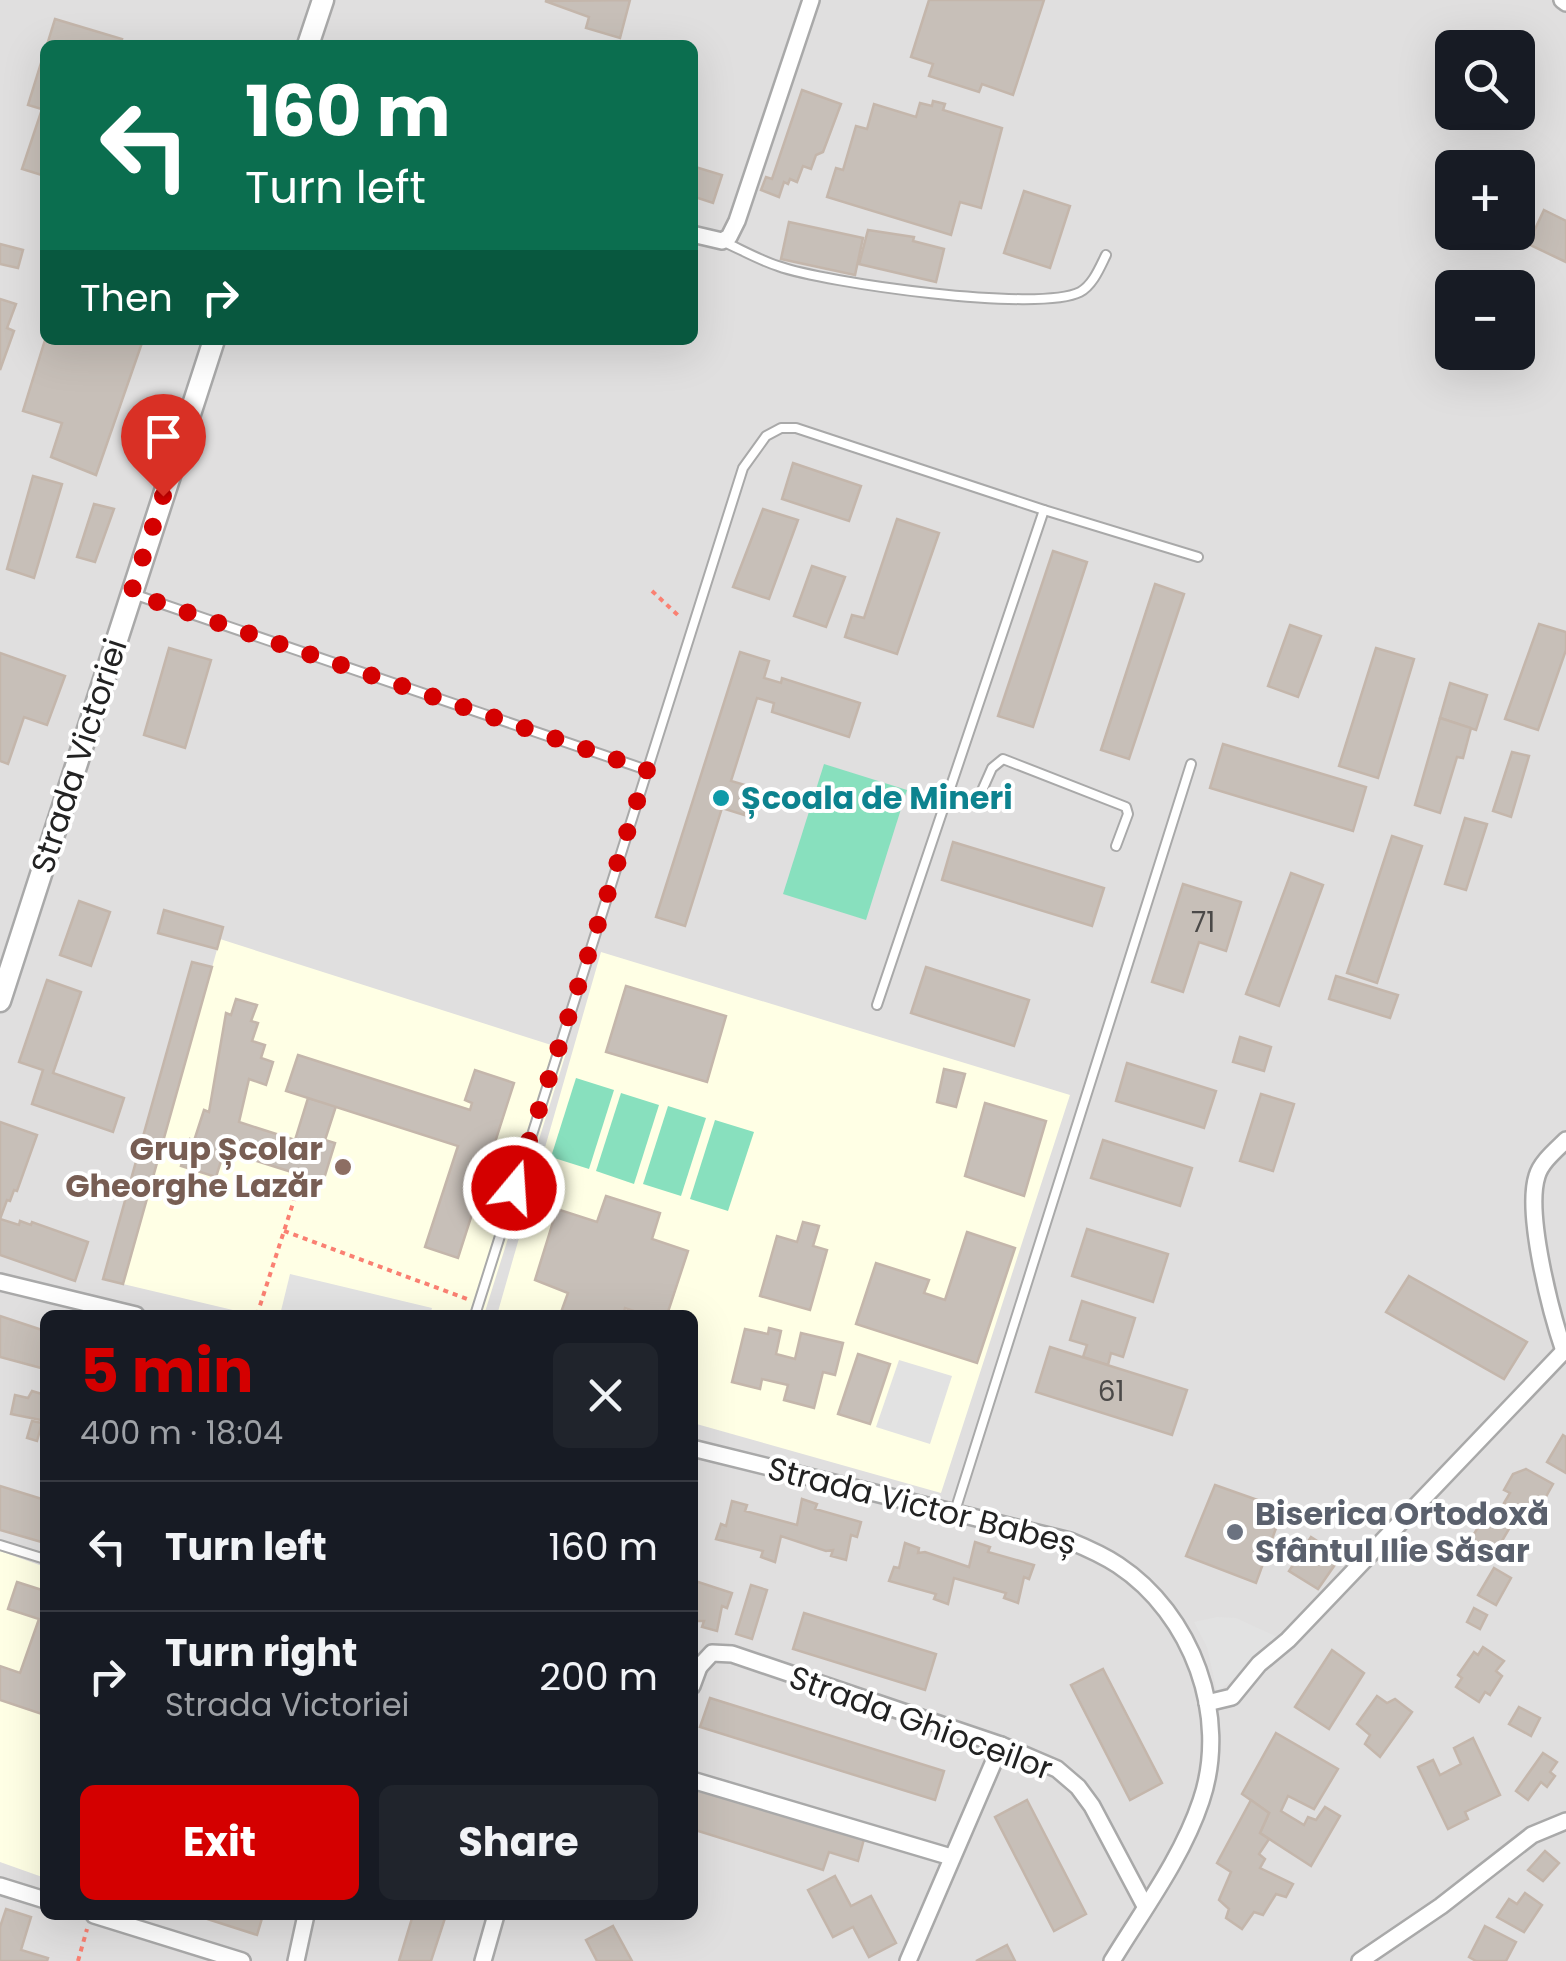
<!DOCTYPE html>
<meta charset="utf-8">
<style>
:root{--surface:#171b24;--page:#20242c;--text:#f1f3f6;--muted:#9ea1a6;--line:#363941;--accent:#d40000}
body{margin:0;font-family:Poppins,sans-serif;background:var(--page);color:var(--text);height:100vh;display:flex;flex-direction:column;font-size:38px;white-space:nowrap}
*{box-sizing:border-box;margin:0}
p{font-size:32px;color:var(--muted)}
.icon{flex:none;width:55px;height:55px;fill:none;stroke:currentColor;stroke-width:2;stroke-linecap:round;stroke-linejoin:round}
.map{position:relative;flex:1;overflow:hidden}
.sheet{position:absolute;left:40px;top:1310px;width:658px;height:610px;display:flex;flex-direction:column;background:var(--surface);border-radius:15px;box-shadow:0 10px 40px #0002}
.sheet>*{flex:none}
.guide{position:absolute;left:40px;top:40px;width:658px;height:305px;border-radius:15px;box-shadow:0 10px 40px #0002;background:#0b6e4f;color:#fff;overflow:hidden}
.controls{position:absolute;left:1435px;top:30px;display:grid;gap:20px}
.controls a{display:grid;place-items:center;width:100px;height:100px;border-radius:15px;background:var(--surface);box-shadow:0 10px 40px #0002;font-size:50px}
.pin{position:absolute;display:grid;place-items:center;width:85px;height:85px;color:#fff;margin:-102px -42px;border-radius:50% 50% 50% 0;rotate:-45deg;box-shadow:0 0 10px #0007}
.pin .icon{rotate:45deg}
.me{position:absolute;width:110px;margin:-55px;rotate:18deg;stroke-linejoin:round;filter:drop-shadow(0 0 8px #0008)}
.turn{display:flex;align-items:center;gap:35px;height:210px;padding:0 40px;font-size:45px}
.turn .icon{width:130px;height:130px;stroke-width:2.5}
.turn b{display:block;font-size:70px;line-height:85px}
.then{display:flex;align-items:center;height:95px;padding:0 40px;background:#0003;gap:20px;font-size:38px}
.round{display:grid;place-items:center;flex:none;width:105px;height:105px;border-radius:15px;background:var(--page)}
.head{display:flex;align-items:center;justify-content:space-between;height:170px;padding:0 40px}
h1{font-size:60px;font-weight:700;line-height:75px;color:var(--accent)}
.cta{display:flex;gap:20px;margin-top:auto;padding:20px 40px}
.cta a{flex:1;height:115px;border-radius:15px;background:var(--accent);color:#fff;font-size:40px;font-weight:700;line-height:115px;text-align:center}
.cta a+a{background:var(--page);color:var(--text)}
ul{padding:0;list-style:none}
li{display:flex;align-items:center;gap:30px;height:130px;padding:0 40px;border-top:2px solid var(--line)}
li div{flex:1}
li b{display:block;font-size:38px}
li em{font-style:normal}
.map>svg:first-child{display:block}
</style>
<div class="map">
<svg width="1566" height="1961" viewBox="0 0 1566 1961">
<rect width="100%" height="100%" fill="#f2efe9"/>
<path fill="#e0dfdf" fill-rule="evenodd" d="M0,0H1566V1961H0ZM45,45H692V340H45ZM1452,48H1518V112H1452ZM1452,168H1518V232H1452ZM1452,288H1518V352H1452ZM45,1315H692V1915H45Z"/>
<g fill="#ffffe5">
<polygon points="220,939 567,1050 484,1315 254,1315 123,1284"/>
<polygon points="601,952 1070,1095 941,1493 693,1423 692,1315 497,1315"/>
<polygon points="0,1551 45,1567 45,1878 0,1862"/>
</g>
<g fill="#88e0be">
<polygon points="824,764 907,790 866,920 783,894"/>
<polygon points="576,1078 614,1090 589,1169 551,1157"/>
<polygon points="621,1093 659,1105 634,1184 596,1171"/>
<polygon points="668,1106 706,1118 681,1196 643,1184"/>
<polygon points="715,1120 754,1132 728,1211 690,1199"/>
</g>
<g fill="#e2e2e2">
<polygon points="290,1274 432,1308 430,1315 280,1315"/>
<polygon points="899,1360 952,1376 930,1444 876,1427"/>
<polygon points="1217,1617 1236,1618 1282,1639 1217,1692 1207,1647 1194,1622"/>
</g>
<g fill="#c7bfb8" stroke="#c4b6ab" stroke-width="2.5">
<polygon points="630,0 620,38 586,28 589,17 545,1"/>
<polygon points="929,0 1044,0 1013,95 982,84 979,92 929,76 933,64 911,57"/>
<polygon points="55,19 122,39 120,45 47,45"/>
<polygon points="45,50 45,110 28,105"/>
<polygon points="802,90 841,104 823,152 816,155 811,169 803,166 797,182 790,179 788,184 784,182 779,197 761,190 766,177 772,179"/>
<polygon points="933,101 945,104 943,110 1002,128 981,208 960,202 951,235 827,197 836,168 843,170 856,126 867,129 874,104 916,117 920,103 932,106"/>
<polygon points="42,109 45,110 45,176 22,169"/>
<polygon points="692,166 722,175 713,203 692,196"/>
<polygon points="1024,191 1070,206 1050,268 1004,253"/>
<polygon points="1544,210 1566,221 1566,262 1528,244"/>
<polygon points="789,222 863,238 855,275 781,259"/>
<polygon points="868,230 914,237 913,241 944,249 936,282 859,264"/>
<polygon points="0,244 23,250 18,268 0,264"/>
<polygon points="0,299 16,304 7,328 14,331 0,370"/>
<polygon points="45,340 143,340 96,475 51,457 62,423 23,411"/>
<polygon points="793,463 861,486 849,521 782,499"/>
<polygon points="33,476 62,484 34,578 7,569"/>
<polygon points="94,504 114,509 95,562 77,557"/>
<polygon points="763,509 798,520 769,599 733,587"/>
<polygon points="897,519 939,533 897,654 845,637 852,615 864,618"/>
<polygon points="1053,551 1087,562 1033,727 998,716"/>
<polygon points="812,566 845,577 826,627 794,616"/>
<polygon points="1155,584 1184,594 1129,759 1101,750"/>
<polygon points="1539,624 1566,632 1566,650 1538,730 1505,719"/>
<polygon points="1290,625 1321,636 1298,697 1268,686"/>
<polygon points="169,648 211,660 185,748 144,735"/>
<polygon points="1376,648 1414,659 1378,778 1339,766"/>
<polygon points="740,652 769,661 764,678 781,683 782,678 860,703 849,737 772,712 774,703 757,698 731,781 752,787 744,815 722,808 685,926 656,917"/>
<polygon points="0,653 65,676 47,725 24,717 8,764 0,761"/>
<polygon points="1450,683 1487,695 1476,730 1440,718"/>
<polygon points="1440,718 1471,728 1463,758 1457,757 1440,813 1415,805"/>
<polygon points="1223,744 1366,787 1353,831 1210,788"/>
<polygon points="1512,752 1529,756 1511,817 1493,811"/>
<polygon points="1465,818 1487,824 1466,890 1445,884"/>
<polygon points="1392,836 1422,846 1377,983 1347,973"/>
<polygon points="953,842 1104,888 1092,926 942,880"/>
<polygon points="1291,873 1323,885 1279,1006 1246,994"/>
<polygon points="1183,884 1241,902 1226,951 1199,942 1183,992 1152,982"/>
<polygon points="79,901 110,912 91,966 60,955"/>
<polygon points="164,910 223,927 217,949 158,933"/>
<polygon points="192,962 212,967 123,1284 103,1279"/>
<polygon points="926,967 1029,1000 1014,1046 911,1013"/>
<polygon points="1336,976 1398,995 1390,1018 1329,999"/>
<polygon points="47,980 81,992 53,1073 124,1098 113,1132 32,1104 43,1070 19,1062"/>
<polygon points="626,986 726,1016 707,1082 606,1052"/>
<polygon points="236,999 257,1005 251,1021 258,1023 252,1041 265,1045 261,1058 273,1062 266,1085 249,1079 239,1122 295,1140 308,1098 336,1106 325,1140 335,1143 323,1182 219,1149 218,1153 223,1155 216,1177 181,1166 190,1139 194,1141 204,1110 209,1112 226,1013 231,1015"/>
<polygon points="1240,1037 1271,1047 1264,1071 1233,1062"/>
<polygon points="298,1055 470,1110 472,1103 465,1100 475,1070 514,1083 458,1258 425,1247 458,1146 286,1091"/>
<polygon points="1127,1063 1216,1091 1204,1128 1116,1101"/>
<polygon points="944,1069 965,1074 956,1107 937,1102"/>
<polygon points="1261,1094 1294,1104 1273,1171 1240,1161"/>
<polygon points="985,1103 1046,1121 1024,1196 965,1176"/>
<polygon points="0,1122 37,1135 17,1191 14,1190 10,1201 7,1200 0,1219 19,1225 20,1221 31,1225 32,1222 88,1242 75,1281 0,1255"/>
<polygon points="1103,1140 1192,1168 1180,1206 1091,1178"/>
<polygon points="606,1196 660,1213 652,1239 688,1251 667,1315 646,1315 625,1308 623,1315 560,1315 568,1293 535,1280 557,1209 597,1222"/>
<polygon points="803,1222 819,1226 813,1246 827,1250 810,1310 760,1296 777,1236 797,1242"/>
<polygon points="1087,1229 1168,1254 1153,1302 1072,1276"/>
<polygon points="967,1232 1015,1248 977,1363 856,1324 876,1263 929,1280 924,1293 945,1300"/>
<polygon points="1409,1276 1527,1342 1504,1379 1386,1312"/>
<polygon points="1082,1301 1135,1318 1123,1357 1111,1353 1108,1365 1083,1357 1087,1345 1070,1340"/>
<polygon points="0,1316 45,1331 45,1369 0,1357"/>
<polygon points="769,1328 781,1331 776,1354 795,1359 801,1333 843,1343 835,1375 823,1372 814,1408 784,1400 788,1385 762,1379 760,1389 732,1382 745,1329 768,1334"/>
<polygon points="1050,1347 1187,1390 1172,1435 1036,1392"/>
<polygon points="858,1354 890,1364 870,1424 838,1414"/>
<polygon points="32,1391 45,1395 41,1420 11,1414 15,1395 28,1398"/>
<polygon points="32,1421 42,1423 37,1441 27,1438"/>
<polygon points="1563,1435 1566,1437 1566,1473 1547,1462"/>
<polygon points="1526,1469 1553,1484 1533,1520 1504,1503 1510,1493 1504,1490 1513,1474"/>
<polygon points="1215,1485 1283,1509 1256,1583 1186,1556"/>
<polygon points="0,1486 45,1500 45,1543 0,1530"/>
<polygon points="802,1499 817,1504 815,1509 861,1522 857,1537 851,1535 846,1560 831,1556 833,1550 826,1551 781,1536 775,1562 761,1557 763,1551 716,1539 721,1524 726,1526 732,1501 747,1505 745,1511 797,1525"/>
<polygon points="1489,1509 1513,1522 1492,1558 1468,1544"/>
<polygon points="1311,1537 1341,1556 1318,1589 1289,1571"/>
<polygon points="975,1542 990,1547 988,1552 1034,1565 1029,1579 1024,1577 1018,1603 1004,1598 1006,1593 954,1578 948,1604 934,1599 936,1594 889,1581 894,1567 899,1568 905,1543 919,1548 918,1553 925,1552 969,1567"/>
<polygon points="1494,1568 1511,1578 1496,1605 1478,1595"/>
<polygon points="692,1580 732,1593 727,1608 722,1606 717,1631 702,1627 704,1621 692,1621"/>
<polygon points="17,1582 45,1591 45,1715 0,1700 0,1666 20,1673 39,1619 8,1609"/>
<polygon points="751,1585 767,1590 752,1639 736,1634"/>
<polygon points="1474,1608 1487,1615 1480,1629 1467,1622"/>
<polygon points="804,1613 936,1654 925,1690 793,1649"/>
<polygon points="1483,1647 1504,1661 1496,1671 1502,1676 1490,1695 1485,1692 1479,1702 1456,1687 1462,1678 1458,1675 1474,1652 1478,1655"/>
<polygon points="1332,1650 1364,1673 1329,1729 1295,1707"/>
<polygon points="1103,1669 1162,1783 1130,1800 1071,1685"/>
<polygon points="1377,1696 1387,1703 1395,1699 1412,1712 1380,1757 1365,1744 1370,1735 1357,1724"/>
<polygon points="710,1698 944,1771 935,1800 700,1727"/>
<polygon points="1519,1707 1540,1718 1531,1736 1509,1724"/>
<polygon points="1276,1733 1338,1769 1314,1809 1288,1796 1281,1811 1304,1825 1308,1817 1316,1820 1325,1807 1340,1816 1311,1866 1260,1833 1269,1813 1242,1794"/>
<polygon points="1473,1738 1500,1795 1465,1812 1468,1819 1448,1829 1418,1767 1433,1760 1440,1775 1461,1764 1454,1748"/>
<polygon points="1543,1753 1557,1762 1550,1772 1555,1776 1547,1787 1541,1782 1528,1800 1516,1791"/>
<polygon points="692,1786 864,1839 858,1861 829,1852 823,1870 692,1829"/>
<polygon points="1027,1800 1086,1914 1054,1931 995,1817"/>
<polygon points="1251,1800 1269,1813 1260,1833 1269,1839 1259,1854 1265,1859 1260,1868 1293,1884 1286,1897 1276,1894 1263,1915 1254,1912 1242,1929 1226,1918 1229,1909 1219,1900 1231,1872 1217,1863"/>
<polygon points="1545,1851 1559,1863 1543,1881 1528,1870"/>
<polygon points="835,1876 851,1906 871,1896 896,1943 869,1957 853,1927 833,1937 808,1890"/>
<polygon points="1525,1893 1542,1905 1524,1932 1497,1917 1509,1899 1517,1904"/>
<polygon points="6,1909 31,1917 21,1950 48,1958 47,1961 0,1961 0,1927"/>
<polygon points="195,1915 263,1915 257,1935"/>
<polygon points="413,1915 446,1915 431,1961 399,1961"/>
<polygon points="613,1926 632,1961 597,1961 586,1940"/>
<polygon points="1485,1926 1516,1942 1506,1961 1476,1961 1469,1957"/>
<polygon points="1007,1945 1015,1961 976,1961"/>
</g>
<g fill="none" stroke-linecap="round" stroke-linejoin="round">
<defs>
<g id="service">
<path d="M722,241C740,249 759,260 778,266C825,283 1039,313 1080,292C1093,285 1100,267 1106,255"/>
<polyline points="136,595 647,770"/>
<polyline points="948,793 973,799 980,795 992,768 1003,759 1126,807 1128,814 1116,846"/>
<polyline points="877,1005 1044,510"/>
<polyline points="475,1315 743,468 766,436 781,428 796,428 1044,510 1198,557"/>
<polyline points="955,1511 1191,764"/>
<polyline points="0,1545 45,1559"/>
</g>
<g id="minor">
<polyline points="1562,0 1566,3"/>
<polyline points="692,234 722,241 729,237 737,221 811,0"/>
<polyline points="0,1282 136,1315"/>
<path d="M1564,1351C1551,1313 1525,1214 1537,1176C1541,1162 1556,1150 1566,1140"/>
<path d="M692,1448L1070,1541C1087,1548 1103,1555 1118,1565C1192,1614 1230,1716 1201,1801C1182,1858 1143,1910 1112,1961"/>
<polyline points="692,1664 699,1667 712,1653 732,1654 1001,1745 1057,1769 1078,1787 1092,1806 1145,1906"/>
<polyline points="692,1686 699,1667"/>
<polyline points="1207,1703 1232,1697 1259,1664 1288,1640 1566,1349"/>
<polyline points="692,1780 951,1857"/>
<polyline points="0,1886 45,1900"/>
<polyline points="94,1915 242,1961"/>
<polyline points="296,1961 306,1915"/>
<polyline points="483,1961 496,1915"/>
<polyline points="908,1961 1001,1745"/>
<polyline points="1360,1961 1441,1906 1532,1835 1566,1821"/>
</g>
<g id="tertiary">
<polyline points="308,45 323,0"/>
<polyline points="0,1001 214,340"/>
</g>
</defs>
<use href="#service" stroke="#a9a9a9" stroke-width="12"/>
<use href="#minor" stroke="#a9a9a9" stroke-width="20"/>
<use href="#tertiary" stroke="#a9a9a9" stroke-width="25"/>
<g stroke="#fa8072" stroke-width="4" stroke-dasharray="5 5" stroke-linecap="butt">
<polyline points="652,591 681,618"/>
<polyline points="284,1231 467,1299"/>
<polyline points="257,1315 302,1175"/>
<polyline points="78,1961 87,1929"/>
</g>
<use href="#service" stroke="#fff" stroke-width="8"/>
<use href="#minor" stroke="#fff" stroke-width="15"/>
<use href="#tertiary" stroke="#fff" stroke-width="20"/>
</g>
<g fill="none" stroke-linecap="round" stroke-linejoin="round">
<polyline stroke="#d40000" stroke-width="18" stroke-dasharray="0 32.4" points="163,496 131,593 647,770 514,1188"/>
</g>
<circle fill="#0f9aa8" stroke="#fff" stroke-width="4" cx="721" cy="798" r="10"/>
<circle fill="#8d6e63" stroke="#fff" stroke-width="4" cx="343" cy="1167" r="10"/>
<circle fill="#6b7280" stroke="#fff" stroke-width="4" cx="1235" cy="1532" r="10"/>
<g text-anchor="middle" stroke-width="8" stroke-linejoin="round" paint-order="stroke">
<g font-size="28" fill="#4b4948">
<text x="1203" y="932">71</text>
<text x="1111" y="1401">61</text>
</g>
<g font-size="32" fill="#222" stroke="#fff">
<text transform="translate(79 756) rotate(-72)" y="11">Strada Victoriei</text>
<text transform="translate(922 1506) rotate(14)" y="11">Strada Victor Babeș</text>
<text transform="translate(921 1723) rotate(20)" y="11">Strada Ghioceilor</text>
</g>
<g font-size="32" font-weight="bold" fill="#0d838f" stroke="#fff" text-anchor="start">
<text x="741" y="809">Școala de Mineri</text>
</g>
<g font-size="32" font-weight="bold" fill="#785e54" stroke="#fff" text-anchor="end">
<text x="323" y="1160">Grup Școlar<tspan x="323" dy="37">Gheorghe Lazăr</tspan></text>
</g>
<g font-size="32" font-weight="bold" fill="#5b616d" stroke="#fff" text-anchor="start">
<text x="1255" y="1525">Biserica Ortodoxă<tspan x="1255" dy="37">Sfântul Ilie Săsar</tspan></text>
</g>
</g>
</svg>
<div class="controls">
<a><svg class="icon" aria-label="search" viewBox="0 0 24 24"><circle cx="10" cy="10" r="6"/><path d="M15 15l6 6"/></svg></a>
<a>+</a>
<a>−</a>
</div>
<div class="pin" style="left:163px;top:496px;background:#d93025"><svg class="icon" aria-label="arrive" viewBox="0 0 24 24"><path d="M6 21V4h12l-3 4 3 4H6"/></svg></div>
<svg class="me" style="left:514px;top:1188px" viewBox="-20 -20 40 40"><circle r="17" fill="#d40000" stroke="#fff" stroke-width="3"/><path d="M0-11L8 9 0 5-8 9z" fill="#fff"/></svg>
<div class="guide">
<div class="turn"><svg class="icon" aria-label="left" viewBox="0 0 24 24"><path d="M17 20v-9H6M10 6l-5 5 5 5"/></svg><div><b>160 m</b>Turn left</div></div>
<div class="then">Then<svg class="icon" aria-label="right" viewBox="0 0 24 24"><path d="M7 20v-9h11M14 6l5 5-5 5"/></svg></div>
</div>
<section class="sheet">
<div class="head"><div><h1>5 min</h1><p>400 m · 18:04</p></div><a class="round"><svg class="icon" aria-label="close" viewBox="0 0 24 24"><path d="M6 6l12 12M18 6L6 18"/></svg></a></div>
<ul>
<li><svg class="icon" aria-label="left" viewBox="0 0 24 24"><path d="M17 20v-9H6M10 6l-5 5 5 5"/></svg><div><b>Turn left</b></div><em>160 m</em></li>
<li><svg class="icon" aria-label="right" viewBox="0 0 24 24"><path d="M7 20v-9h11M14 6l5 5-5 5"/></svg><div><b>Turn right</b><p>Strada Victoriei</p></div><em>200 m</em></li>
</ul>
<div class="cta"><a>Exit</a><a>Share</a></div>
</section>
</div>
